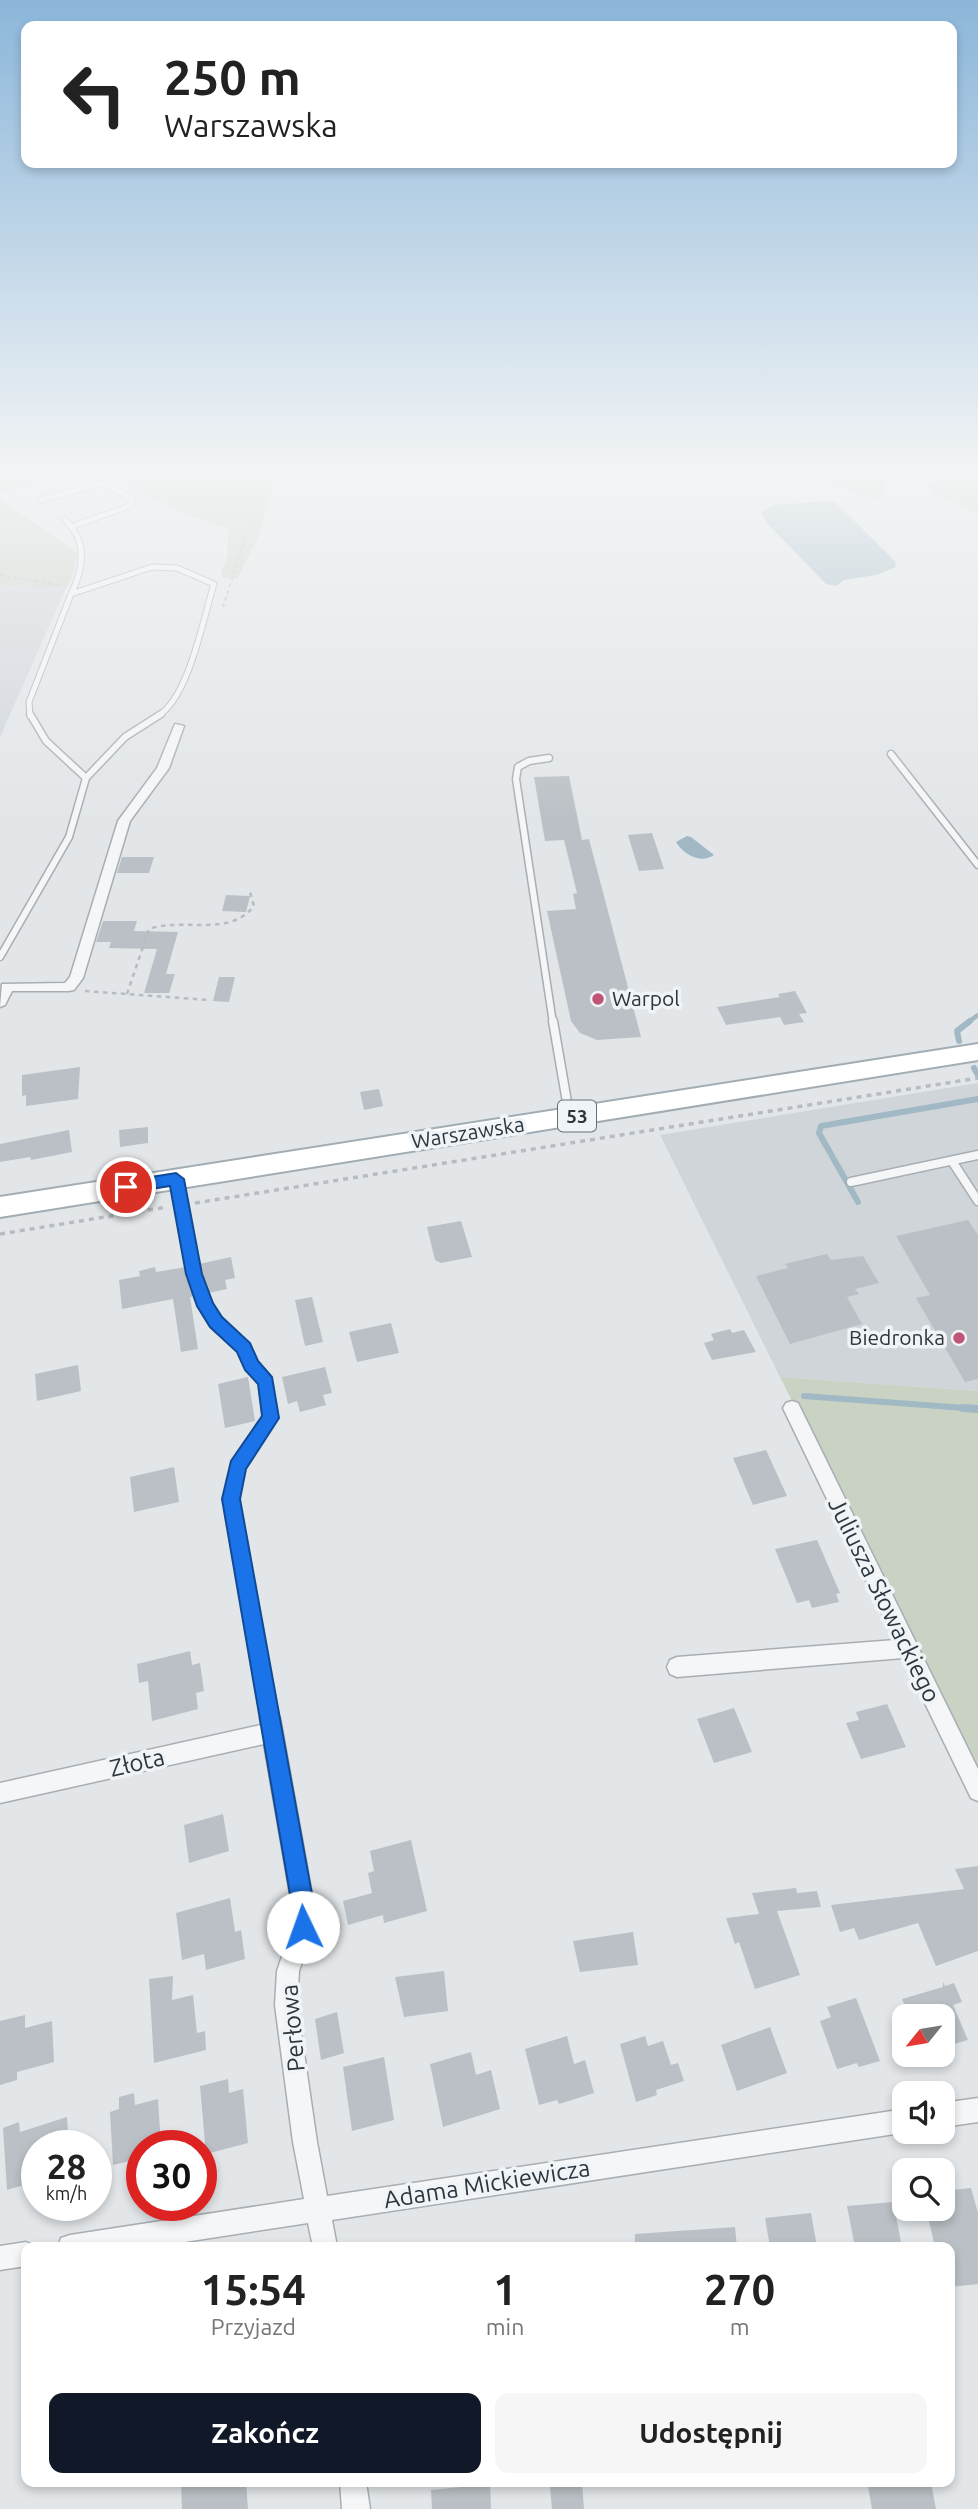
<!DOCTYPE html>
<html lang="pl">
<meta charset="utf-8">
<style>
:root{--surface:#fff;--page:#f6f6f6;--text:#222;--muted:#767676;--accent:#111827}
body{margin:0;font-family:Ubuntu,sans-serif;background:var(--page);color:var(--text);height:100vh;display:flex;flex-direction:column;font-size:26px;white-space:nowrap}
*{box-sizing:border-box;margin:0}
p{font-size:23px;color:var(--muted)}
.icon{flex:none;width:38px;height:38px;fill:none;stroke:currentColor;stroke-width:2;stroke-linecap:round;stroke-linejoin:round}
.map{position:relative;flex:1;overflow:hidden}
.drawer{position:absolute;left:21px;top:2242px;width:934px;height:245px;display:flex;flex-direction:column;background:var(--surface);border-radius:14px;box-shadow:0 4px 10px #0003}
.drawer>*{flex:none}
.top-card{position:absolute;left:21px;top:21px;width:936px;height:147px;border-radius:14px;box-shadow:0 4px 10px #0003;background:#fff;color:var(--text);overflow:hidden}
.needle{width:46px;rotate:240deg}
.tools{position:absolute;left:892px;top:2004px;display:grid;gap:14px}
.tools a{display:grid;place-items:center;width:63px;height:63px;border-radius:14px;background:var(--surface);box-shadow:0 4px 10px #0003;font-size:35px}
.speed{position:absolute;left:21px;top:2130px;display:flex;gap:14px;font-size:35px;font-weight:700;text-align:center}
.speed>*{display:grid;place-content:center;width:91px;height:91px;border-radius:50%;background:var(--surface);box-shadow:0 4px 10px #0003;line-height:1}
.speed small{font-size:18px;font-weight:400}
.speed .limit{border:10px solid #d22;background:#fff;color:#111}
.pin{position:absolute;display:grid;place-items:center;width:60px;height:60px;color:#fff;margin:-30px;border:4px solid #fff;border-radius:50%;box-shadow:0 2px 7px #0007}
.me{position:absolute;width:77px;margin:-38px;rotate:357deg;stroke-linejoin:round;filter:drop-shadow(0 0 5px #0008)}
.turn{display:flex;align-items:center;gap:24px;height:147px;padding:0 28px;font-size:32px}
.turn .icon{width:91px;height:91px;stroke-width:2.5}
.turn b{display:block;font-size:49px;line-height:60px}
.eta{display:flex;justify-content:space-evenly;align-items:center;height:119px;text-align:center}
.eta b{font-size:42px;font-weight:700;line-height:49px}
.cta{display:flex;gap:14px;margin-top:auto;padding:14px 28px}
.cta a{flex:1;height:80px;border-radius:14px;background:var(--accent);color:#fff;font-size:28px;font-weight:700;line-height:80px;text-align:center}
.cta a+a{background:var(--page);color:var(--text)}
.map>svg:first-child{display:block}
</style>
<div class="map">
<svg width="978" height="2509" viewBox="0 0 978 2509">
<rect width="100%" height="100%" fill="#e2e6e9"/>
<g fill="#d0d5da">
<polygon points="0,586 66,588 0,737"/>
<polygon points="978,1083 978,1391 780,1377 660,1135"/>
</g>
<g fill="#cad2c4">
<polygon points="0,472 73,472 0,493"/>
<polygon points="110,472 277,472 259,536 237,579 224,578 221,574 227,556 229,530 167,506"/>
<polygon points="829,472 873,472 872,475 882,483 887,492 874,500 831,482"/>
<polygon points="951,478 978,481 978,514 934,493 929,487 934,481"/>
<polygon points="0,500 78,553 72,578 66,588 0,586"/>
<polygon points="780,1377 978,1391 978,1774"/>
</g>
<g fill="#a1b8c5">
<polygon points="834,501 895,561 896,567 876,575 844,580 836,586 826,584 766,522 761,513 773,505"/>
<path d="M687,836L691,837L714,855C700,864 684,855 676,842Z"/>
</g>
<g fill="none" stroke-linecap="round" stroke-linejoin="round">
<polyline stroke="#a1b8c5" stroke-width="4.5" points="967,1023 978,1015"/>
<g stroke="#a1b8c5" stroke-width="6">
<polyline points="959,1041 957,1031 970,1021"/>
<polyline points="974,1068 978,1075"/>
<polyline points="858,1202 819,1133 821,1126 978,1099"/>
<polyline points="804,1396 978,1409"/>
</g>
<polyline stroke="#a1b8c5" stroke-width="8" points="963,1408 978,1409"/>
</g>
<g fill="#bac0c5">
<polygon points="569,776 582,840 589,839 641,1037 597,1040 580,1033 571,1021 547,911 576,909 573,894 577,893 564,840 545,841 534,777"/>
<polygon points="652,833 664,869 639,871 628,835"/>
<polygon points="122,857 154,857 149,873 117,873"/>
<polygon points="226,895 250,896 246,912 222,911"/>
<polygon points="103,921 137,921 134,931 178,932 166,974 175,974 169,993 144,993 157,949 109,948 111,942 96,942"/>
<polygon points="219,977 235,977 229,1002 213,1001"/>
<polygon points="795,991 807,1013 799,1014 804,1022 784,1025 780,1017 726,1025 717,1007 780,997 778,994"/>
<polygon points="80,1067 78,1099 26,1106 26,1095 22,1096 22,1075"/>
<polygon points="379,1089 383,1106 364,1110 360,1092"/>
<polygon points="148,1127 148,1143 120,1147 119,1130"/>
<polygon points="69,1130 72,1152 31,1160 30,1157 0,1162 0,1144"/>
<polygon points="968,1220 978,1235 978,1379 965,1382 916,1298 930,1295 896,1236"/>
<polygon points="461,1221 472,1257 441,1263 435,1260 427,1227"/>
<polygon points="827,1254 831,1260 863,1256 879,1283 855,1289 859,1294 847,1297 862,1324 790,1344 756,1276 788,1268 785,1264"/>
<polygon points="231,1257 235,1278 225,1280 227,1289 208,1293 199,1264"/>
<polygon points="155,1267 156,1272 186,1267 195,1296 190,1297 198,1349 181,1352 173,1299 122,1309 119,1280 140,1276 139,1271"/>
<polygon points="312,1297 323,1342 305,1346 295,1300"/>
<polygon points="391,1323 399,1353 357,1362 349,1332"/>
<polygon points="730,1329 732,1333 744,1330 756,1352 712,1360 704,1343 714,1340 711,1334"/>
<polygon points="78,1365 81,1391 37,1401 35,1374"/>
<polygon points="325,1367 332,1393 323,1395 326,1405 300,1412 297,1401 288,1404 282,1377"/>
<polygon points="248,1377 255,1421 225,1428 218,1384"/>
<polygon points="766,1450 787,1496 753,1505 733,1458"/>
<polygon points="174,1467 179,1502 134,1512 130,1477"/>
<polygon points="817,1540 840,1593 836,1594 839,1602 812,1608 809,1600 797,1603 775,1549"/>
<polygon points="190,1651 192,1665 200,1663 204,1691 196,1693 198,1709 152,1721 148,1681 139,1683 137,1664"/>
<polygon points="887,1704 906,1747 861,1759 846,1723 859,1720 856,1712"/>
<polygon points="734,1708 752,1752 714,1763 697,1719"/>
<polygon points="223,1814 229,1851 189,1863 184,1825"/>
<polygon points="411,1840 427,1911 384,1923 383,1915 348,1925 343,1901 372,1893 368,1873 374,1871 370,1851"/>
<polygon points="978,1866 978,1951 936,1966 918,1923 859,1940 854,1928 840,1932 831,1905 964,1889 955,1869"/>
<polygon points="796,1888 797,1893 817,1891 821,1907 777,1911 800,1975 755,1989 739,1942 735,1944 726,1918 759,1914 752,1893"/>
<polygon points="230,1898 235,1932 241,1930 245,1959 206,1970 204,1954 182,1960 176,1913"/>
<polygon points="633,1932 638,1965 580,1972 573,1941"/>
<polygon points="444,1971 448,2011 404,2017 395,1977"/>
<polygon points="173,1976 172,2000 193,1995 197,2033 205,2031 206,2050 154,2063 149,1979"/>
<polygon points="943,1982 945,1986 954,1983 962,2002 953,2005 968,2040 943,2047 943,2016 909,2016 902,1999 943,1987"/>
<polygon points="856,1998 880,2061 859,2067 857,2063 837,2069 820,2021 831,2017 827,2007"/>
<polygon points="337,2012 344,2053 321,2060 315,2019"/>
<polygon points="25,2015 25,2028 52,2021 54,2062 17,2072 17,2080 0,2085 0,2021"/>
<polygon points="770,2027 787,2073 737,2091 721,2045"/>
<polygon points="567,2036 574,2064 585,2060 594,2093 559,2104 557,2100 539,2105 525,2049"/>
<polygon points="645,2036 648,2046 663,2041 671,2065 678,2063 684,2081 656,2090 657,2095 636,2102 620,2044"/>
<polygon points="471,2052 476,2075 491,2070 500,2109 443,2127 430,2064"/>
<polygon points="384,2057 394,2120 352,2131 343,2067"/>
<polygon points="228,2079 229,2093 243,2089 248,2143 206,2154 200,2086"/>
<polygon points="134,2093 135,2105 158,2099 161,2146 142,2146 142,2158 113,2165 110,2112 119,2109 119,2097"/>
<polygon points="67,2117 69,2146 37,2146 37,2181 7,2190 3,2128 19,2122 20,2132"/>
<polygon points="971,2188 978,2213 978,2284 950,2287 950,2247 935,2247 926,2208 943,2208 943,2191"/>
<polygon points="893,2202 902,2247 855,2247 847,2206"/>
<polygon points="811,2213 817,2247 770,2247 765,2218"/>
<polygon points="735,2227 737,2247 635,2247 635,2234"/>
<polygon points="181,2482 246,2482 248,2509 182,2509"/>
<polygon points="931,2482 936,2509 872,2509 868,2486"/>
<polygon points="582,2483 584,2509 552,2509 550,2486"/>
<polygon points="490,2484 491,2509 432,2509 431,2490"/>
</g>
<g fill="none" stroke-linecap="round" stroke-linejoin="round">
<defs>
<g id="service-far3">
<polyline points="41,500 103,483 132,498 130,505 124,508 73,526"/>
<path d="M65,520C88,541 84,568 71,594"/>
<path d="M30,716L29,702L71,594L152,567L177,568L214,584C203,619 189,697 158,716"/>
</g>
<g id="service-far2">
<polyline points="30,714 46,741 86,778"/>
<polyline points="891,754 978,865"/>
<polyline points="549,758 529,761 518,767 516,779 553,1023"/>
<polyline points="86,778 125,737 161,714"/>
<polyline points="0,957 69,837 86,778"/>
</g>
<g id="service-far1">
<polyline points="553,1021 567,1102 573,1117"/>
<polyline points="952,1161 978,1201"/>
<polyline points="176,1179 194,1274 205,1305 216,1322 244,1348 251,1365 263,1375 272,1410"/>
<polyline points="851,1182 978,1155"/>
</g>
<path id="service" d="M270,1718L231,1499C233,1488 234,1476 238,1466C246,1445 271,1430 271,1408"/>
<g id="minor">
<polygon points="175,724 184,726 169,768 130,821 83,978 74,990 69,991 12,991 5,1005 0,1007 2,984 65,983 70,977 118,821 157,768"/>
<polygon points="792,1401 798,1403 978,1769 978,1801 971,1798 903,1658 677,1677 670,1674 667,1667 670,1660 677,1657 895,1640 783,1408 786,1403"/>
<polygon points="270,1708 277,1711 280,1718 313,1900 314,1927 299,1971 297,2005 317,2142 327,2196 905,2109 905,2132 908,2132 332,2220 337,2247 313,2247 308,2223 152,2247 58,2247 61,2238 70,2235 304,2199 293,2142 275,2005 277,1971 292,1927 291,1900 264,1744 0,1803 0,1783 261,1725 260,1718 263,1711"/>
<polygon points="978,2098 978,2122 943,2127 943,2103"/>
<polygon points="26,2242 36,2247 26,2247 26,2266 0,2270 0,2246"/>
<polygon points="340,2482 366,2482 370,2509 342,2509"/>
</g>
<polygon id="primary" points="978,1044 978,1060 0,1217 0,1197"/>
</defs>
<use href="#service-far3" stroke="#a8aeb3" stroke-width="7"/>
<use href="#service-far2" stroke="#a8aeb3" stroke-width="9"/>
<use href="#service-far1" stroke="#a8aeb3" stroke-width="11"/>
<use href="#service" stroke="#a8aeb3" stroke-width="13"/>
<use href="#minor" stroke="#a8aeb3" stroke-width="3"/>
<use href="#primary" stroke="#a2acb3" stroke-width="4"/>
<g stroke="#b8bcc0" stroke-width="2" stroke-dasharray="3.5 3.5" stroke-linecap="butt">
<polyline points="0,575 60,585"/>
<polyline points="223,607 257,501 263,472"/>
</g>
<g stroke="#b8bcc0" stroke-width="2.5" stroke-dasharray="4.5 4.5" stroke-linecap="butt">
<polyline points="85,991 209,1000"/>
<path d="M127,994L149,929C183,917 229,938 254,906L250,892"/>
</g>
<g stroke="#b8bcc0" stroke-width="3.5" stroke-dasharray="5 5" stroke-linecap="butt">
<polyline points="195,1203 978,1078"/>
<polyline points="0,1234 167,1207"/>
</g>
<use href="#service-far3" stroke="#f4f6f7" stroke-width="5"/>
<use href="#service-far2" stroke="#f4f6f7" stroke-width="6"/>
<use href="#service-far1" stroke="#f4f6f7" stroke-width="8"/>
<use href="#service" stroke="#f4f6f7" stroke-width="10"/>
<use href="#minor" fill="#f4f6f7" fill-rule="evenodd"/>
<use href="#primary" fill="#fff" fill-rule="evenodd"/>
</g>
<linearGradient id="sky" x2="0" y2="1"><stop stop-color="#8bb6da"/><stop offset="0.57" stop-color="#f2f4f5"/><stop offset="1" stop-color="#f2f4f5" stop-opacity="0"/></linearGradient>
<rect width="978" height="823" fill="url(#sky)"/>
<polygon fill="#1a73e8" stroke="#114b97" stroke-width="2" points="176,1173 184,1179 202,1274 213,1303 222,1317 250,1343 258,1361 272,1377 279,1418 246,1469 240,1499 313,1900 314,1927 311,1935 303,1938 295,1935 291,1900 222,1499 231,1461 262,1416 258,1384 245,1370 237,1352 210,1327 197,1306 186,1274 170,1186 126,1193 118,1187 126,1181"/>
<g fill="#c05476" stroke="#f1f4f6" stroke-width="2.5">
<circle cx="598" cy="999" r="7"/>
<circle cx="959" cy="1338" r="7"/>
</g>
<g text-anchor="middle" stroke-width="7" stroke-linejoin="round" paint-order="stroke">
<rect fill="#f1f4f6" stroke="#676f76" stroke-width="2" x="558" y="1100.5" width="38" height="31" rx="5"/>
<g font-size="19" font-weight="bold" fill="#2c363f">
<text x="577" y="1123">53</text>
</g>
<g font-size="21" fill="#2c363f" stroke="#f1f4f6" text-anchor="start">
<text x="612" y="1006">Warpol</text>
<text x="945" y="1345" text-anchor="end">Biedronka</text>
</g>
<g font-size="21" fill="#2c363f" stroke="#f1f4f6">
<text transform="translate(468 1133) rotate(-9)" y="7">Warszawska</text>
</g>
<g font-size="24" fill="#2c363f" stroke="#f1f4f6">
<text transform="translate(884 1600) rotate(64)" y="8">Juliusza Słowackiego</text>
<text transform="translate(137 1763) rotate(-13)" y="8">Złota</text>
<text transform="translate(293 2028) rotate(-95)" y="8">Perłowa</text>
<text transform="translate(487 2184) rotate(-9)" y="8">Adama Mickiewicza</text>
</g>
</g>
</svg>
<div class="tools">
<a><svg class="needle" viewBox="-14 -14 28 28"><path d="M0-13l5 13h-10z" fill="#e53935"/><path d="M0 13l5-13h-10z" fill="#767676"/></svg></a>
<a><svg class="icon" aria-label="sound" viewBox="0 0 24 24"><path d="M4 9h4l5-4v14l-5-4H4zM17 9q2 3 0 6"/></svg></a>
<a><svg class="icon" aria-label="search" viewBox="0 0 24 24"><circle cx="10" cy="10" r="6"/><path d="M15 15l6 6"/></svg></a>
</div>
<div class="speed"><div>28<small>km/h</small></div><div class="limit">30</div></div>
<div class="pin" style="left:126px;top:1187px;background:#d93025"><svg class="icon" aria-label="arrive" viewBox="0 0 24 24"><path d="M6 21V4h12l-3 4 3 4H6"/></svg></div>
<svg class="me" style="left:303px;top:1927px" viewBox="-20 -20 40 40"><circle r="19" fill="#fff"/><path d="M0-13L10 11 0 6-10 11z" fill="#1a73e8"/></svg>
<div class="top-card">
<div class="turn"><svg class="icon" aria-label="left" viewBox="0 0 24 24"><path d="M17 20v-9H6M10 6l-5 5 5 5"/></svg><div><b>250 m</b>Warszawska</div></div>
</div>
<section class="drawer">
<div class="eta">
<div><b>15:54</b><p>Przyjazd</p></div>
<div><b>1</b><p>min</p></div>
<div><b>270</b><p>m</p></div>
</div>
<div class="cta"><a>Zakończ</a><a>Udostępnij</a></div>
</section>
</div>
